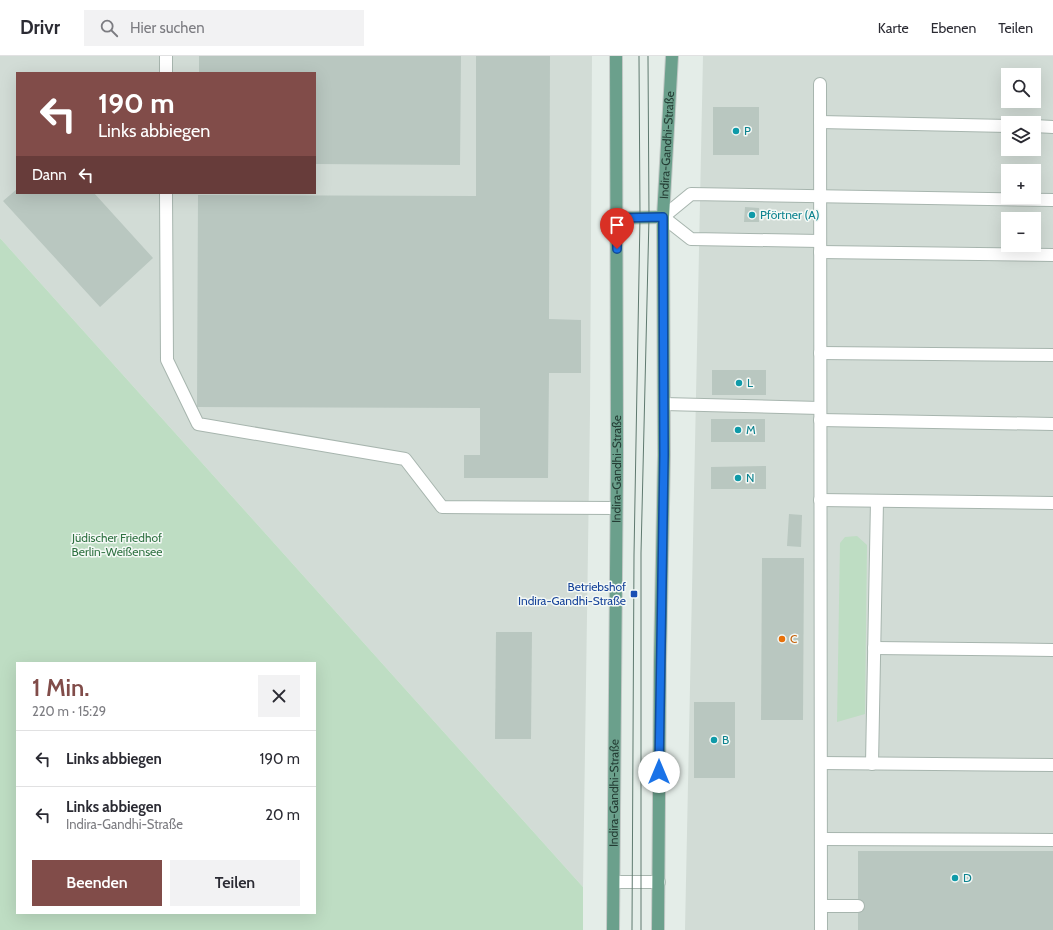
<!DOCTYPE html>
<html lang="de">
<meta charset="utf-8">
<style>
:root{--surface:#fff;--page:#f2f2f3;--text:#2b2b33;--muted:#7c7c81;--line:#e1e1e2;--accent:#814c49}
body{margin:0;font-family:Cabin,sans-serif;background:var(--page);color:var(--text);height:100vh;display:flex;flex-direction:column;font-size:15px;white-space:nowrap}
*{box-sizing:border-box;margin:0}
p{font-size:13px;color:var(--muted)}
.icon{flex:none;width:22px;height:22px;fill:none;stroke:currentColor;stroke-width:2;stroke-linecap:round;stroke-linejoin:round}
.map{position:relative;flex:1;overflow:hidden}
.panel{position:absolute;left:16px;top:606px;width:300px;height:252px;display:flex;flex-direction:column;background:var(--surface);border-radius:0px;box-shadow:0 4px 16px #0002}
.panel>*{flex:none}
.guide{position:absolute;left:16px;top:16px;width:300px;height:122px;border-radius:0px;box-shadow:0 4px 16px #0002;background:#814c49;color:#fff;overflow:hidden}
.fabs{position:absolute;left:1001px;top:12px;display:grid;gap:8px}
.fabs a{display:grid;place-items:center;width:40px;height:40px;border-radius:0px;background:var(--surface);box-shadow:0 4px 16px #0002;font-size:20px}
.pin{position:absolute;display:grid;place-items:center;width:34px;height:34px;color:#fff;margin:-41px -17px;border-radius:50% 50% 50% 0;rotate:-45deg;box-shadow:0 0 4px #0007}
.pin .icon{rotate:45deg}
.me{position:absolute;width:44px;margin:-22px;rotate:0deg;stroke-linejoin:round;filter:drop-shadow(0 0 3px #0008)}
.turn{display:flex;align-items:center;gap:14px;height:84px;padding:0 16px;font-size:18px}
.turn .icon{width:52px;height:52px;stroke-width:2.5}
.turn b{display:block;font-size:28px;line-height:34px}
.then{display:flex;align-items:center;height:38px;padding:0 16px;background:#0003;gap:8px;font-size:15px}
.round{display:grid;place-items:center;flex:none;width:42px;height:42px;border-radius:0px;background:var(--page)}
.summary{display:flex;align-items:center;justify-content:space-between;height:68px;padding:0 16px}
h1{font-size:24px;font-weight:600;line-height:30px;color:var(--accent)}
.cta{display:flex;gap:8px;margin-top:auto;padding:8px 16px}
.cta a{flex:1;height:46px;border-radius:0px;background:var(--accent);color:#fff;font-size:16px;font-weight:600;line-height:46px;text-align:center}
.cta a+a{background:var(--page);color:var(--text)}
ul{padding:0;list-style:none}
li{display:flex;align-items:center;gap:12px;height:56px;padding:0 16px;border-top:1px solid var(--line)}
li div{flex:1}
li b{display:block;font-size:15px}
li em{font-style:normal}
header{display:flex;align-items:center;gap:24px;box-sizing:border-box;height:56px;padding:0 20px;background:var(--surface);border-bottom:1px solid var(--line)}
header strong{font-size:19px}
nav{display:flex;gap:22px;margin-inline-start:auto;font-size:14px}
.search{width:280px;height:36px;background:var(--page);display:flex;align-items:center;gap:10px;box-sizing:border-box;padding:0 14px;border-radius:0px;color:var(--muted);font-size:15px}
.map>svg:first-child{display:block}
</style>
<header>
<strong>Drivr</strong>
<div class="search"><svg class="icon" aria-label="search" viewBox="0 0 24 24"><circle cx="10" cy="10" r="6"/><path d="M15 15l6 6"/></svg>Hier suchen</div>
<nav><a>Karte</a><a>Ebenen</a><a>Teilen</a></nav>
</header>
<div class="map">
<svg width="1053" height="874" viewBox="0 0 1053 874">
<rect width="100%" height="100%" fill="#e4ede8"/>
<g fill="#d2dcd6" fill-rule="evenodd">
<path d="M0,0H592L590,357L583,831L0,182ZM17,17H315V137H17Z"/>
<path d="M703,0H1053V874H685ZM1008,19H1034V45H1008ZM1008,67H1034V93H1008ZM1008,115H1034V141H1008ZM1008,163H1034V189H1008Z"/>
</g>
<g fill="#beddc3" fill-rule="evenodd">
<path d="M0,182L583,831V874H0ZM17,607H315V857H17Z"/>
<polygon points="857,480 867,489 865,658 837,666 840,487 845,481"/>
</g>
<g fill="#b9c7c0">
<polygon points="199,0 461,0 460,109 315,108 315,17 199,17"/>
<polygon points="476,0 550,0 549,263 581,264 581,317 549,317 548,422 464,422 464,399 480,399 480,352 197,351 198,139 476,140"/>
<rect x="713" y="51" width="46" height="48"/>
<polygon points="17,133 17,137 94,137 153,202 100,251 3,145"/>
<polygon points="745,151 759,152 759,166 744,166"/>
<rect x="712" y="314" width="54" height="25"/>
<rect x="711" y="363" width="54" height="23"/>
<polygon points="766,410 766,433 711,433 711,411"/>
<polygon points="789,458 802,459 801,491 787,490"/>
<polygon points="762,502 804,502 803,664 761,664"/>
<polygon points="496,576 532,576 531,683 495,683"/>
<rect x="694" y="646" width="41" height="76"/>
<rect x="858" y="795" width="195" height="79"/>
</g>
<g fill="none" stroke-linecap="round" stroke-linejoin="round">
<defs>
<g id="minor">
<polyline points="166,0 166,17"/>
<polyline points="820,28 821,874"/>
<polyline points="820,66 1008,70"/>
<polyline points="1034,70 1053,71"/>
<polyline points="166,137 167,304 198,368 405,403 442,451 616,452"/>
<polyline points="820,185 691,183 663,161 691,138 1053,144"/>
<polyline points="820,196 1053,199"/>
<polyline points="820,297 1053,299"/>
<polyline points="664,348 820,352"/>
<polyline points="820,364 1053,368"/>
<polyline points="820,444 1053,447"/>
<polyline points="874,592 1053,594"/>
<polyline points="821,707 1053,709"/>
<polyline points="872,708 877,445"/>
<polyline points="821,783 1053,784"/>
<polyline points="614,826 659,826"/>
<polyline points="821,850 858,850"/>
</g>
<g id="major">
<polyline points="617,162 663,161"/>
<path id="s1" d="M613,874L617,400L616,0"/>
<path id="s2" d="M658,874L660,607L664,399L663,161L672,0"/>
</g>
</defs>
<use href="#minor" stroke="#a7b5ae" stroke-width="14"/>
<use href="#major" stroke="#c2c9c6" stroke-width="14"/>
<use href="#minor" stroke="#fff" stroke-width="12"/>
<use href="#major" stroke="#6ba08c" stroke-width="12"/>
<g stroke="#5f796f" stroke-width="1">
<polyline points="632,874 634,499 640,161 639,0"/>
<polyline points="641,874 641,497 649,161 648,0"/>
</g>
</g>
<g fill="none" stroke-linecap="round" stroke-linejoin="round">
<defs>
<polyline id="route" points="617,193 617,162 663,161 664,399 659,716"/>
</defs>
<use href="#route" stroke="#114b97" stroke-width="10"/>
<use href="#route" stroke="#1a73e8" stroke-width="7"/>
</g>
<g fill="#0f9aa8" stroke="#f4f9f6" stroke-width="1.5">
<circle cx="736" cy="75" r="4"/>
<circle cx="752" cy="159" r="4"/>
<circle cx="739" cy="327" r="4"/>
<circle cx="738" cy="374" r="4"/>
<circle cx="738" cy="422" r="4"/>
<circle cx="714" cy="684" r="4"/>
<circle cx="955" cy="822" r="4"/>
</g>
<rect fill="#1a4fb4" stroke="#f4f9f6" stroke-width="1.5" x="630" y="534" width="8" height="8" rx="2"/>
<circle fill="#e8710a" stroke="#f4f9f6" stroke-width="1.5" cx="782" cy="583" r="4"/>
<g text-anchor="middle" stroke-width="3" stroke-linejoin="round" paint-order="stroke">
<g font-size="12" fill="#0d838f" stroke="#f4f9f6" text-anchor="start">
<text x="744" y="79">P</text>
<text x="760" y="163">Pförtner (A)</text>
<text x="747" y="331">L</text>
<text x="746" y="378">M</text>
<text x="746" y="426">N</text>
<text x="722" y="688">B</text>
<text x="963" y="826">D</text>
</g>
<g font-size="12" fill="#243d34" stroke="#f4f9f6">
<text dy="4" stroke="none"><textPath href="#s2" startOffset="785">Indira-Gandhi-Straße</textPath></text>
<text dy="4" stroke="none"><textPath href="#s1" startOffset="461">Indira-Gandhi-Straße</textPath></text>
<text dy="4" stroke="none"><textPath href="#s1" startOffset="137">Indira-Gandhi-Straße</textPath></text>
</g>
<g font-size="12" fill="#307242" stroke="#f4f9f6">
<text x="117" y="486">Jüdischer Friedhof<tspan x="117" dy="14">Berlin-Weißensee</tspan></text>
</g>
<g font-size="12" fill="#164399" stroke="#f4f9f6" text-anchor="end">
<text x="626" y="535">Betriebshof<tspan x="626" dy="14">Indira-Gandhi-Straße</tspan></text>
</g>
<g font-size="12" fill="#c56008" stroke="#f4f9f6" text-anchor="start">
<text x="790" y="587">C</text>
</g>
</g>
</svg>
<div class="fabs">
<a><svg class="icon" aria-label="search" viewBox="0 0 24 24"><circle cx="10" cy="10" r="6"/><path d="M15 15l6 6"/></svg></a>
<a><svg class="icon" aria-label="layers" viewBox="0 0 24 24"><path d="M12 4l9 5-9 5-9-5zM3 14l9 5 9-5"/></svg></a>
<a>+</a>
<a>−</a>
</div>
<div class="pin" style="left:617px;top:193px;background:#d93025"><svg class="icon" aria-label="arrive" viewBox="0 0 24 24"><path d="M6 21V4h12l-3 4 3 4H6"/></svg></div>
<svg class="me" style="left:659px;top:716px" viewBox="-20 -20 40 40"><circle r="19" fill="#fff"/><path d="M0-13L10 11 0 6-10 11z" fill="#1a73e8"/></svg>
<div class="guide">
<div class="turn"><svg class="icon" aria-label="left" viewBox="0 0 24 24"><path d="M17 20v-9H6M10 6l-5 5 5 5"/></svg><div><b>190 m</b>Links abbiegen</div></div>
<div class="then">Dann<svg class="icon" aria-label="left" viewBox="0 0 24 24"><path d="M17 20v-9H6M10 6l-5 5 5 5"/></svg></div>
</div>
<section class="panel">
<div class="summary"><div><h1>1 Min.</h1><p>220 m · 15:29</p></div><a class="round"><svg class="icon" aria-label="close" viewBox="0 0 24 24"><path d="M6 6l12 12M18 6L6 18"/></svg></a></div>
<ul>
<li><svg class="icon" aria-label="left" viewBox="0 0 24 24"><path d="M17 20v-9H6M10 6l-5 5 5 5"/></svg><div><b>Links abbiegen</b></div><em>190 m</em></li>
<li><svg class="icon" aria-label="left" viewBox="0 0 24 24"><path d="M17 20v-9H6M10 6l-5 5 5 5"/></svg><div><b>Links abbiegen</b><p>Indira-Gandhi-Straße</p></div><em>20 m</em></li>
</ul>
<div class="cta"><a>Beenden</a><a>Teilen</a></div>
</section>
</div>
